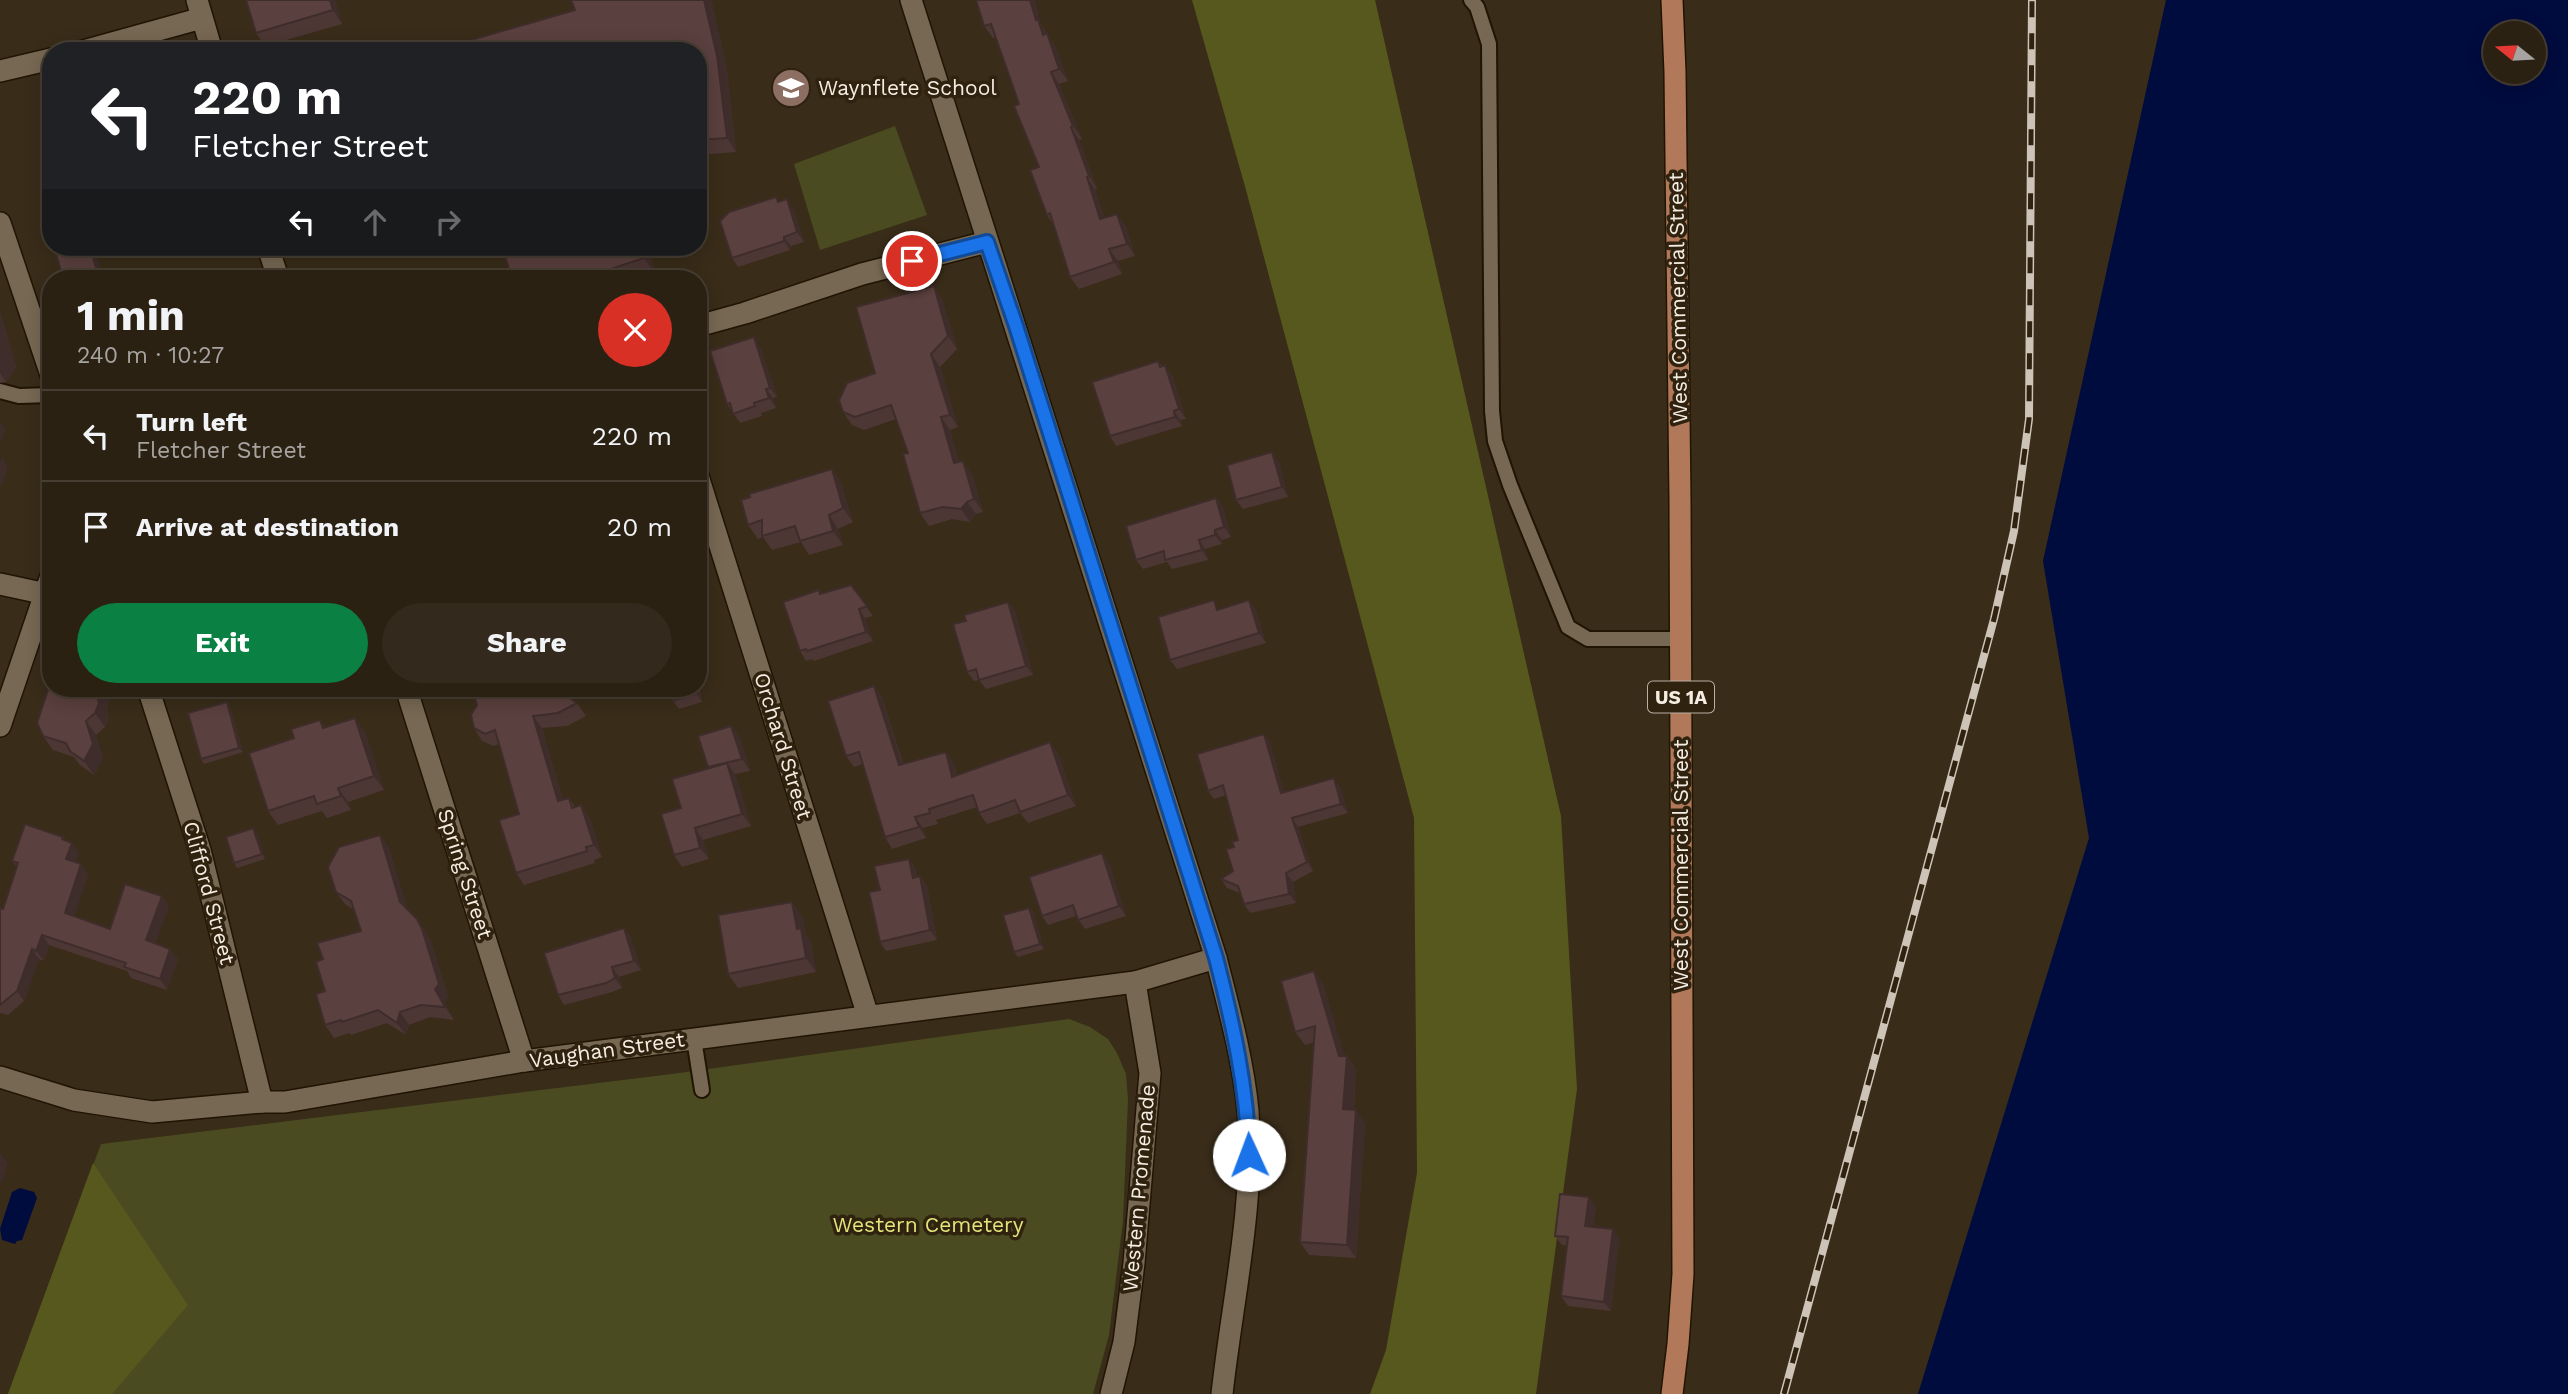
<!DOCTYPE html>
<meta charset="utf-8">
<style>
:root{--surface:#2b2113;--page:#33291c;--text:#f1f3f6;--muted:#a6a3a0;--line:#473e33;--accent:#0b8043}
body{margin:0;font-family:"Work Sans",sans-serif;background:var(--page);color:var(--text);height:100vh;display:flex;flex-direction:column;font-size:26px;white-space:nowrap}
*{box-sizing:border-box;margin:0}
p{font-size:23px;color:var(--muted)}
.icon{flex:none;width:38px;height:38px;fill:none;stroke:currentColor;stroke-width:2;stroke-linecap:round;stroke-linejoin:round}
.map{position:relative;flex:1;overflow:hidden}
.panel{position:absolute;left:42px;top:270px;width:665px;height:427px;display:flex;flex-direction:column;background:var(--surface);border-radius:28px;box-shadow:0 4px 18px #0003,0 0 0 2px var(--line)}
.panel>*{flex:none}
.banner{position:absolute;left:42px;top:42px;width:665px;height:214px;border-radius:28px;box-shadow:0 4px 18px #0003,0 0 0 2px var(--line);background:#202124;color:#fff;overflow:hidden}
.needle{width:46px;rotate:288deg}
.fabs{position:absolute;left:2483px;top:21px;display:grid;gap:14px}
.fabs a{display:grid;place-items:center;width:63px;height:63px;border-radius:50%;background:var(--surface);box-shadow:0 4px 18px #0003,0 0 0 2px var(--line);font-size:35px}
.pin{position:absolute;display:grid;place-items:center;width:60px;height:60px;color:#fff;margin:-30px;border:4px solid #fff;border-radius:50%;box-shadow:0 2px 7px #0007}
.me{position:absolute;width:77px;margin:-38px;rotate:358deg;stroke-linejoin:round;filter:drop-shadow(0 0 5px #0008)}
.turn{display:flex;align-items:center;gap:24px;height:147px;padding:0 35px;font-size:32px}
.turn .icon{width:91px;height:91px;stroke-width:2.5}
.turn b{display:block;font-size:49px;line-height:60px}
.lanes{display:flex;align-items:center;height:66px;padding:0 35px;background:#0003;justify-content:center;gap:35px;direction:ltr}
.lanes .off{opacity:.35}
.round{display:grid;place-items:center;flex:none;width:74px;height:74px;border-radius:37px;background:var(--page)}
.head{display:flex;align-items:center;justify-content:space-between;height:119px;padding:0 35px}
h1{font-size:42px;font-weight:700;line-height:52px}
.primary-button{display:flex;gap:14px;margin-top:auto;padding:14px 35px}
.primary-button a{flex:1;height:80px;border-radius:42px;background:var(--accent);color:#fff;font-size:28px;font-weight:700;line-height:80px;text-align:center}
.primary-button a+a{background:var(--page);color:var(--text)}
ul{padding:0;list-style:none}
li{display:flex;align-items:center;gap:21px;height:91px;padding:0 35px;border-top:2px solid var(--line)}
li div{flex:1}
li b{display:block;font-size:26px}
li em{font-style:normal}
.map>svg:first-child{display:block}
</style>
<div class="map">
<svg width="2568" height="1394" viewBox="0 0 2568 1394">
<rect width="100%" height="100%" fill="#392c19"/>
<g fill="#4a4b21">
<polygon points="895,126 927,215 820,250 794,164"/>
<polygon points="1069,1019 1090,1027 1108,1039 1117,1053 1126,1074 1128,1099 1123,1221 1109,1335 1093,1394 8,1394 101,1144 672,1074"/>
</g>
<g fill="#57581d">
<polygon points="1192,0 1375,0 1561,816 1577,1089 1536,1394 1370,1394 1386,1350 1417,1173 1414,818 1246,190"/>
<polygon points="93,1163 188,1305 112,1394 8,1394"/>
</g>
<g fill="#000b3e" fill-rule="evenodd">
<path d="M2166,0H2568V1394H1918L2089,838L2043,561ZM2496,33H2534V72H2496Z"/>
<polygon points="20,1188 34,1192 37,1198 22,1240 17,1241 15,1244 2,1240 0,1229 12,1192"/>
</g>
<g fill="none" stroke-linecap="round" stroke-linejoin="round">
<defs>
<g id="service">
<polyline points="1471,0 1477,7 1489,44 1492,411 1495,441 1510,485 1568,627 1588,639 1680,639"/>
<polyline points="0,391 19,396 51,395"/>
<polyline points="694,1039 702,1090"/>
</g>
<g id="minor">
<polyline points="197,0 212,51"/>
<polyline points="83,51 202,18"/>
<polyline points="0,71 51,59"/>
<polyline points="0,223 51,375"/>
<polyline points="268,247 278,278"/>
<polyline points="698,326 745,313 862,274 987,242"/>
<polyline points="698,476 868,1016"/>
<polyline points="0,584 51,595"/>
<polyline points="148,688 200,850 262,1102"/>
<polyline points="406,688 524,1061"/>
<polyline points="0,726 51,576"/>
<polyline points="0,1077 74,1100 152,1112 262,1102 285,1102 524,1061 1135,982 1216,958"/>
<polyline points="1111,1394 1124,1342 1134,1263 1150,1073 1135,982"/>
</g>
<path id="tertiary" d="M911,0L1216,958C1229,1009 1243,1059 1248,1111C1255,1204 1232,1302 1222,1394"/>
<polyline id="primary" points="1672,1394 1678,1344 1683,1274 1680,500 1675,72 1672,0"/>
</defs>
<use href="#service" stroke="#201403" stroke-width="18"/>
<use href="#minor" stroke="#201403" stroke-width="24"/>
<use href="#tertiary" stroke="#201403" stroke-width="24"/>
<use href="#primary" stroke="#201403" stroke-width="24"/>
<use href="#service" stroke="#776853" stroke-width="14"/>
<use href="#minor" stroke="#776853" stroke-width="21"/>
<use href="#tertiary" stroke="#776853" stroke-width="21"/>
<use href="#primary" stroke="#b17859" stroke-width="21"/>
<defs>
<polyline id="rail" points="1784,1394 1994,619 2014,531 2029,419 2032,0"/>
</defs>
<use href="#rail" stroke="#cdc3b6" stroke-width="8"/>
<use href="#rail" stroke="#2f220f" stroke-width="5" stroke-dasharray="16" stroke-linecap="butt"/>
</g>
<g fill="#4d3735">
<polygon points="335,0 342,24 265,46 256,33"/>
<polygon points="571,0 711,0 727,70 736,152 698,155 698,51 575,10"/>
<polygon points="976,0 1042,26 1055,46 1068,81 1059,84 1082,139 1079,140 1097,189 1095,189 1104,218 1126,226 1135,256 1118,261 1122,274 1079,289 1070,277 1053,224 1047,215 1039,167 1019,104 996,37 993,38 984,26"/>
<polygon points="779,202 793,209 804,242 791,246 790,250 738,267 732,258"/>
<polygon points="647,247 657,277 652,278 512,278"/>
<polygon points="942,299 957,349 940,367 958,427 950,430 959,462 972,474 983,512 976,514 970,522 952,519 929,526 920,513 908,453 896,419 864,430 852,425 843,412 875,373"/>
<polygon points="0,312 16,367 6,382 0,383"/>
<polygon points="760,347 777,397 773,398 776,408 761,413 762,416 740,423 727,404"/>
<polygon points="1158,361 1162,366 1172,375 1186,419 1180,420 1182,426 1116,446 1110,436"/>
<polygon points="1279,462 1288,497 1243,509 1236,500"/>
<polygon points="832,469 841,483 853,522 838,529 843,545 809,555 801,542 772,550 763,537 758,539 748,525"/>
<polygon points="1216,498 1223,507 1231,537 1222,540 1222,544 1205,549 1208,560 1172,569 1167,562 1143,569 1136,560"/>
<polygon points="851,585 873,616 865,618 873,641 814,661 812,659 806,661 800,651 819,590 822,594"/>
<polygon points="1008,602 1015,611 1033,675 986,689 979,680 974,681 967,672 966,621"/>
<polygon points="1221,609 1256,610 1266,643 1177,669 1170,660"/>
<polygon points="698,660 705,685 699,688 702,702 679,709 673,701 672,696 668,697 661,688 698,688"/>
<polygon points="874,686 882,697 903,764 946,752 954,764 957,775 1058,753 1076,806 1028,823 1020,813 987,824 979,813 977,807 936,820 938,824 923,828 926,838 892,849 885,837 863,764 854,767 846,756"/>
<polygon points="51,688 102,688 110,699 107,710 109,717 105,727 96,735 103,758 94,775 80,765 74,757 53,750 43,736"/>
<polygon points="293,688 325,688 298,695"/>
<polygon points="565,695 577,703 586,716 567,726 542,728 563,800 569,798 575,807 590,818 602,857 594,860 595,863 524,885 516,873 519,814 499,744 494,746 482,741 474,728 477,705"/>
<polygon points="230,707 243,752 204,764 201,759"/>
<polygon points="320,720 325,728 365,732 384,790 348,802 351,810 327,818 322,811 278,825 268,811 294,738"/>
<polygon points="731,726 740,738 750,771 735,774 751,826 703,840 709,859 682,867 674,855 681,808 709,768 698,736"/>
<polygon points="1264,734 1270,743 1284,792 1340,787 1348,813 1298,827 1313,871 1293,882 1296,903 1250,913 1244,904 1240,893 1227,888 1221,879 1233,871 1234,847 1238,840 1226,795 1214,799 1208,791"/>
<polygon points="257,833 265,859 237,868 234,863"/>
<polygon points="380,835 389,848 407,909 417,919 426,932 431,942 448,996 444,1002 454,1020 430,1017 409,1025 406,1035 387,1023 351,1035 350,1033 334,1038 325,1025 325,991 323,959 361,931 354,910 345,904 336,892"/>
<polygon points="63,837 66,840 72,843 79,853 75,862 88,874 74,916 110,929 169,906 155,944 178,959 167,990 131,978 127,971 49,945 44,961 39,959 24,1001 8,1015 0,1013 0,908 3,909 17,867 12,861"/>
<polygon points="1102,853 1109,863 1126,916 1085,929 1076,916 1048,925 1042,916"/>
<polygon points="909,859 915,868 917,877 920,876 927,886 937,940 886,951 880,942 880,890"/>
<polygon points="1029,908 1033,912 1044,949 1018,957 1014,952"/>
<polygon points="802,916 805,933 811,942 816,972 738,988 728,974"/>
<polygon points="624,928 631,938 641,970 619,977 622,988 612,992 564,1005 558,995"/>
<polygon points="1323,984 1344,1056 1347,1056 1356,1069 1354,1110 1365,1123 1356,1258 1309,1255 1300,1242 1314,1042 1305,1045 1295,1032"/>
<polygon points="1596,1207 1593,1227 1613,1229 1619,1239 1611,1311 1568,1306 1561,1296 1567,1246 1562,1245 1555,1236"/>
</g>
<g fill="#3f2d2b">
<polygon points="330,0 335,0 342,24 333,10"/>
<polygon points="704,0 711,0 727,70 736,152 727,138"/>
<polygon points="1030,0 1035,0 1042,26 1055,46 1068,81 1059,69 1036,20"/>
<polygon points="1051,72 1059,84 1082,139 1073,126"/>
<polygon points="1071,127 1079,140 1097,189 1089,176"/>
<polygon points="1087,177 1095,189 1109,231 1100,219"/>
<polygon points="787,199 793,209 804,242 797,232"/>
<polygon points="1117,214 1126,226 1135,256 1127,244"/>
<polygon points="784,237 791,246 790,250 784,241"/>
<polygon points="90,247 94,247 103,278 99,278"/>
<polygon points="640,247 647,247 657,277 644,258"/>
<polygon points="1109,249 1118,261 1122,274 1114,262"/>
<polygon points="934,286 942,299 957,349 948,336"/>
<polygon points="0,312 16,367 6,382 0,373"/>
<polygon points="754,337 760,347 777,397 770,388"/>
<polygon points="931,354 940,367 958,427 950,415"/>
<polygon points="1165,365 1172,375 1186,419 1179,409"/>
<polygon points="766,389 773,398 776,408 769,398"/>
<polygon points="1174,411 1180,420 1182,426 1175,417"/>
<polygon points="941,417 950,430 963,476 954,463"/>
<polygon points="0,421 5,429 0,444"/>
<polygon points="1272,452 1279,462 1288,497 1282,487"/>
<polygon points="2,457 8,467 0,489 0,462"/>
<polygon points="963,461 972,474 983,512 974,499"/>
<polygon points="832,469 841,483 853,522 843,508"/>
<polygon points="1216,498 1223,507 1231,537 1224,527"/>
<polygon points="967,502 976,514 970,522 961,509"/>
<polygon points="829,515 838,529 843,545 833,531"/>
<polygon points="1215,530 1222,540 1222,544 1215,535"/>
<polygon points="1199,540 1205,549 1208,560 1202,550"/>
<polygon points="1249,600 1256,610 1266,643 1259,633"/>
<polygon points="1008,602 1015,611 1033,675 1026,666"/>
<polygon points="859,609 865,618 873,641 866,632"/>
<polygon points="698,660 705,685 698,673"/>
<polygon points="874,686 882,697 906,777 899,765"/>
<polygon points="100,688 102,688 110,699 107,710 109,717 105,727 95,713 97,696"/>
<polygon points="558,688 563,688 567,703 559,690"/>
<polygon points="695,688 698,688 702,702 696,693"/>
<polygon points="227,702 230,707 243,752 239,748"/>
<polygon points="533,716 542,728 567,814 558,801"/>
<polygon points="355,718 365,732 384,790 374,776"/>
<polygon points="86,721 96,735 103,758 94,775 84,761"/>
<polygon points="731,726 740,738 750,771 742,759"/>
<polygon points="1264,734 1270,743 1287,802 1281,793"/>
<polygon points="1050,742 1058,753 1076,806 1068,795"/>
<polygon points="946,752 954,764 960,788 952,777"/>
<polygon points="727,763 735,774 751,826 742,814"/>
<polygon points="1334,778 1340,787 1348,813 1341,804"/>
<polygon points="338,788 348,802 351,810 341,796"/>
<polygon points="581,805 590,818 602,857 594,845"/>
<polygon points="915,817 923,828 926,838 919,827"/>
<polygon points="1292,818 1298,827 1313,871 1307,862"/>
<polygon points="253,828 257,833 265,859 262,854"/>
<polygon points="695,828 703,840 709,859 700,848"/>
<polygon points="380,835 389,848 409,915 400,902"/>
<polygon points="63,837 70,847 72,843 79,853 73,869 66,859 62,839"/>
<polygon points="1102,853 1109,863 1126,916 1119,906"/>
<polygon points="909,859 915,868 919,887 913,878"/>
<polygon points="81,864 88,874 72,923 65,913"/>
<polygon points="1286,873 1293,882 1296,903 1289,894"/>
<polygon points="920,876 927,886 937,940 930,930"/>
<polygon points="162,896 169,906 153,950 146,940"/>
<polygon points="792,902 802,916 805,933 811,942 816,972 806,958 797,929"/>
<polygon points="1029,908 1033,912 1044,949 1040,944"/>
<polygon points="417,919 426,932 431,942 448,996 444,1002 454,1020 445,1007 435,989"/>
<polygon points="624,928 631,938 641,970 634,961"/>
<polygon points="42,935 49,945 44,961 36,951"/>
<polygon points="32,949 39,959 24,1001 17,991"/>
<polygon points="170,949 178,959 167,990 160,979"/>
<polygon points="612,967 619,977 622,988 615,978"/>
<polygon points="1314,971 1323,984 1347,1064 1347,1056 1356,1069 1353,1122 1343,1109 1339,1056"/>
<polygon points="400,1012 409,1025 406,1035 397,1023"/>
<polygon points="1356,1110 1365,1123 1356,1258 1347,1245"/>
<polygon points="0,1152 8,1164 1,1184 0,1183"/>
<polygon points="1589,1197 1596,1207 1592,1236 1585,1226"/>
<polygon points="1613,1229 1619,1239 1611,1311 1604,1302"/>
</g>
<g fill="#5a403e" stroke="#3f2d2b" stroke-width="2">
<polygon points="246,0 330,0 333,10 256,33"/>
<polygon points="571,0 704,0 717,56 727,138 698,140 698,51 463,51 461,43 575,10"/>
<polygon points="976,0 1030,0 1036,20 1038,19 1043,35 1047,33 1059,69 1051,72 1073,126 1071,127 1089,176 1087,177 1100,219 1117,214 1127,244 1109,249 1114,262 1070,277 1050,213 1047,215 1030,170 1039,167 1014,106 1019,104 991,24 984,26"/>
<polygon points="776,197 778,202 787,199 797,232 784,237 784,241 732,258 720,221 729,212"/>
<polygon points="54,247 90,247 99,278 63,278"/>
<polygon points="502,247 640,247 644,258 584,278 512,278"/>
<polygon points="934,286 948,336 931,354 950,415 941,417 954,463 963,461 974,499 967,502 961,509 943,507 920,513 903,454 908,453 891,405 855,417 843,412 839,400 847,383 875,373 856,307"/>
<polygon points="754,337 770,388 766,389 769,398 754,403 755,406 733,414 730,403 727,404 710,351"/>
<polygon points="1158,361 1160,367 1165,365 1179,409 1174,411 1175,417 1110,436 1092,382"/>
<polygon points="1272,452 1282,487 1236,500 1227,465"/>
<polygon points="832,469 843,508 829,515 833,531 800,541 795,526 762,536 762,520 748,525 741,500 750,497 749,494"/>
<polygon points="1216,498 1224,527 1215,530 1215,535 1199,540 1202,550 1165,560 1164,551 1136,560 1126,526"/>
<polygon points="851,585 867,606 859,609 866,632 807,651 806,649 800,651 783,602 819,590 820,594"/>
<polygon points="1214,600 1217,610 1249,600 1259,633 1170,660 1158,617"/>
<polygon points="1008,602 1026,666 979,680 976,669 967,672 953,624 966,621 964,615"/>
<polygon points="51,681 51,688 100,688 97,696 99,703 95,713 86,721 93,744 84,761 70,751 66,743 43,736 37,723"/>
<polygon points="874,686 899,765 946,752 952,777 1050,742 1068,795 1020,812 1015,800 979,813 973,795 929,809 930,813 915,817 919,827 885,837 859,752 846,756 828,701"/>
<polygon points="479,688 558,688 559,690 577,703 558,713 533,716 558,801 569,798 572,808 581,805 594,845 586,847 587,851 516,873 499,820 519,814 495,730 485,734 474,728 471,715 477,705 473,691"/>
<polygon points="669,688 695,688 696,693 673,701"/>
<polygon points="227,702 239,748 201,759 188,713"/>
<polygon points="355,718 374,776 338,788 341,796 317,804 314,796 268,811 249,753 294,738 291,729 320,720 323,728"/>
<polygon points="731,726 742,759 708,767 698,736"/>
<polygon points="1264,734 1281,793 1334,778 1341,804 1292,818 1307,862 1286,873 1289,894 1244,904 1238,886 1221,879 1233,871 1226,849 1234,847 1232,842 1238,840 1223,785 1208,791 1197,754"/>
<polygon points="727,763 742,814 695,828 700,848 674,855 661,814 681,808 672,779"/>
<polygon points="25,824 63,837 62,839 72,843 66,859 81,864 65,913 110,929 125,884 162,896 146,940 170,949 160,979 124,967 126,963 42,935 36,951 32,949 17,991 0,1005 0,908 3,909 18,863 12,861"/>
<polygon points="253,828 262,854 234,863 226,837"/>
<polygon points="380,835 400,902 417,919 422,929 439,984 435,989 445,1007 421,1005 400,1012 397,1023 378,1010 342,1022 341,1020 325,1025 316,994 325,991 316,962 323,959 317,943 361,931 351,901 336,892 328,867 339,847"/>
<polygon points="1102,853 1119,906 1078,920 1073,905 1042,916 1029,877"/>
<polygon points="909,859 913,878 920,876 930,930 880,942 869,892 880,890 874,866"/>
<polygon points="792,902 797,929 801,928 806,958 728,974 718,915"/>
<polygon points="1029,908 1040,944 1014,952 1003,915"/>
<polygon points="624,928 634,961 612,967 615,978 606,983 558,995 544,953"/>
<polygon points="1314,971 1339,1056 1347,1056 1343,1109 1356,1110 1347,1245 1300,1242 1315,1026 1295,1032 1281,981"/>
<polygon points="1560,1194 1589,1197 1585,1226 1613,1229 1604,1302 1561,1296 1568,1237 1555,1236"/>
</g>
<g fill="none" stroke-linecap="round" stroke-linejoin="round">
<defs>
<path id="route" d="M912,261L987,242L1016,326L1216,958C1233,1024 1247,1087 1249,1155"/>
</defs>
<use href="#route" stroke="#114b97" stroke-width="18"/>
<use href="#route" stroke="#1a73e8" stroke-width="12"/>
</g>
<defs>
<symbol id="school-disc" viewBox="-11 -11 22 22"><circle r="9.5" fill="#8d6e63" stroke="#2f220f"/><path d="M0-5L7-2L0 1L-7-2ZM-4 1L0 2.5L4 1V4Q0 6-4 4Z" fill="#fff"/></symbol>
</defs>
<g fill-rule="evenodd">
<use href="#school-disc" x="769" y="66" width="44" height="44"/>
</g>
<g text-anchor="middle" stroke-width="7" stroke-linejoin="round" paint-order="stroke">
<rect fill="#2f220f" stroke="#bab0a3" stroke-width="2" x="1648" y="681.5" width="66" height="31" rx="5"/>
<g font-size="19" font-weight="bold" fill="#f6ede2">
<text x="1681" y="704">US 1A</text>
</g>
<g font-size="21" fill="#f6ede2" stroke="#2f220f" text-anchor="start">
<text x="818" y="95">Waynflete School</text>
</g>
<g font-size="21" fill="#f6ede2" stroke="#2f220f">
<text transform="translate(1678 298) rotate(-91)" y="7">West Commercial Street</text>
<text transform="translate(783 746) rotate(73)" y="7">Orchard Street</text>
<text transform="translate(1681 865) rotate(-90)" y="7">West Commercial Street</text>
<text transform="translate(465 874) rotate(72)" y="7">Spring Street</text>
<text transform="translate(209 893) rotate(75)" y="7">Clifford Street</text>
<text transform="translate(607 1050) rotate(-8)" y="7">Vaughan Street</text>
<text transform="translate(1139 1188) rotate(-85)" y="7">Western Promenade</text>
</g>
<g font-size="21" fill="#e2e57a" stroke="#2f220f">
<text x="928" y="1232">Western Cemetery</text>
</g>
</g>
</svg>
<div class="fabs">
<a><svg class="needle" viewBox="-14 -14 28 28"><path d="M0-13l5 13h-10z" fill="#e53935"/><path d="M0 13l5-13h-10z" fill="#a6a3a0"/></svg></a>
</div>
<div class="pin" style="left:912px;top:261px;background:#d93025"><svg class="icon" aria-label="arrive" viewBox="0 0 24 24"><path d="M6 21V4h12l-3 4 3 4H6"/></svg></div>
<svg class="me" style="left:1249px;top:1155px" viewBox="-20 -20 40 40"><circle r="19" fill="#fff"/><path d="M0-13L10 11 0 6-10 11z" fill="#1a73e8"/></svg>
<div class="banner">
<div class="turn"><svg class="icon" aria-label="left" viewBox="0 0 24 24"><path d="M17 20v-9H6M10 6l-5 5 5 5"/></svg><div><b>220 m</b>Fletcher Street</div></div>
<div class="lanes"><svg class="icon" aria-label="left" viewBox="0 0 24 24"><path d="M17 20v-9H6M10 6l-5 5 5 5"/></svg><svg class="icon off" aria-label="ahead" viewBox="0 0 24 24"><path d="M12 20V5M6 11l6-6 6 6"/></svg><svg class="icon off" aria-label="right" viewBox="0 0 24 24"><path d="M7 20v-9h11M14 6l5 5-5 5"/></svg></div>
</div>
<section class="panel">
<div class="head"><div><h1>1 min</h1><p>240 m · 10:27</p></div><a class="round" style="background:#d93025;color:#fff"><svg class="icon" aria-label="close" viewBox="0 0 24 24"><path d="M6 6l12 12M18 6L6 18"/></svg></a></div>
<ul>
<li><svg class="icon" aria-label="left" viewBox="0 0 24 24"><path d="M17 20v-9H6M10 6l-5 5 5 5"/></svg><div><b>Turn left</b><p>Fletcher Street</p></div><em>220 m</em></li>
<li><svg class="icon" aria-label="arrive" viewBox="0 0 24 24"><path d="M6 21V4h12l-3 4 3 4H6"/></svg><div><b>Arrive at destination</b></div><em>20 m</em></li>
</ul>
<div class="primary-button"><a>Exit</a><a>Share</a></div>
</section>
</div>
